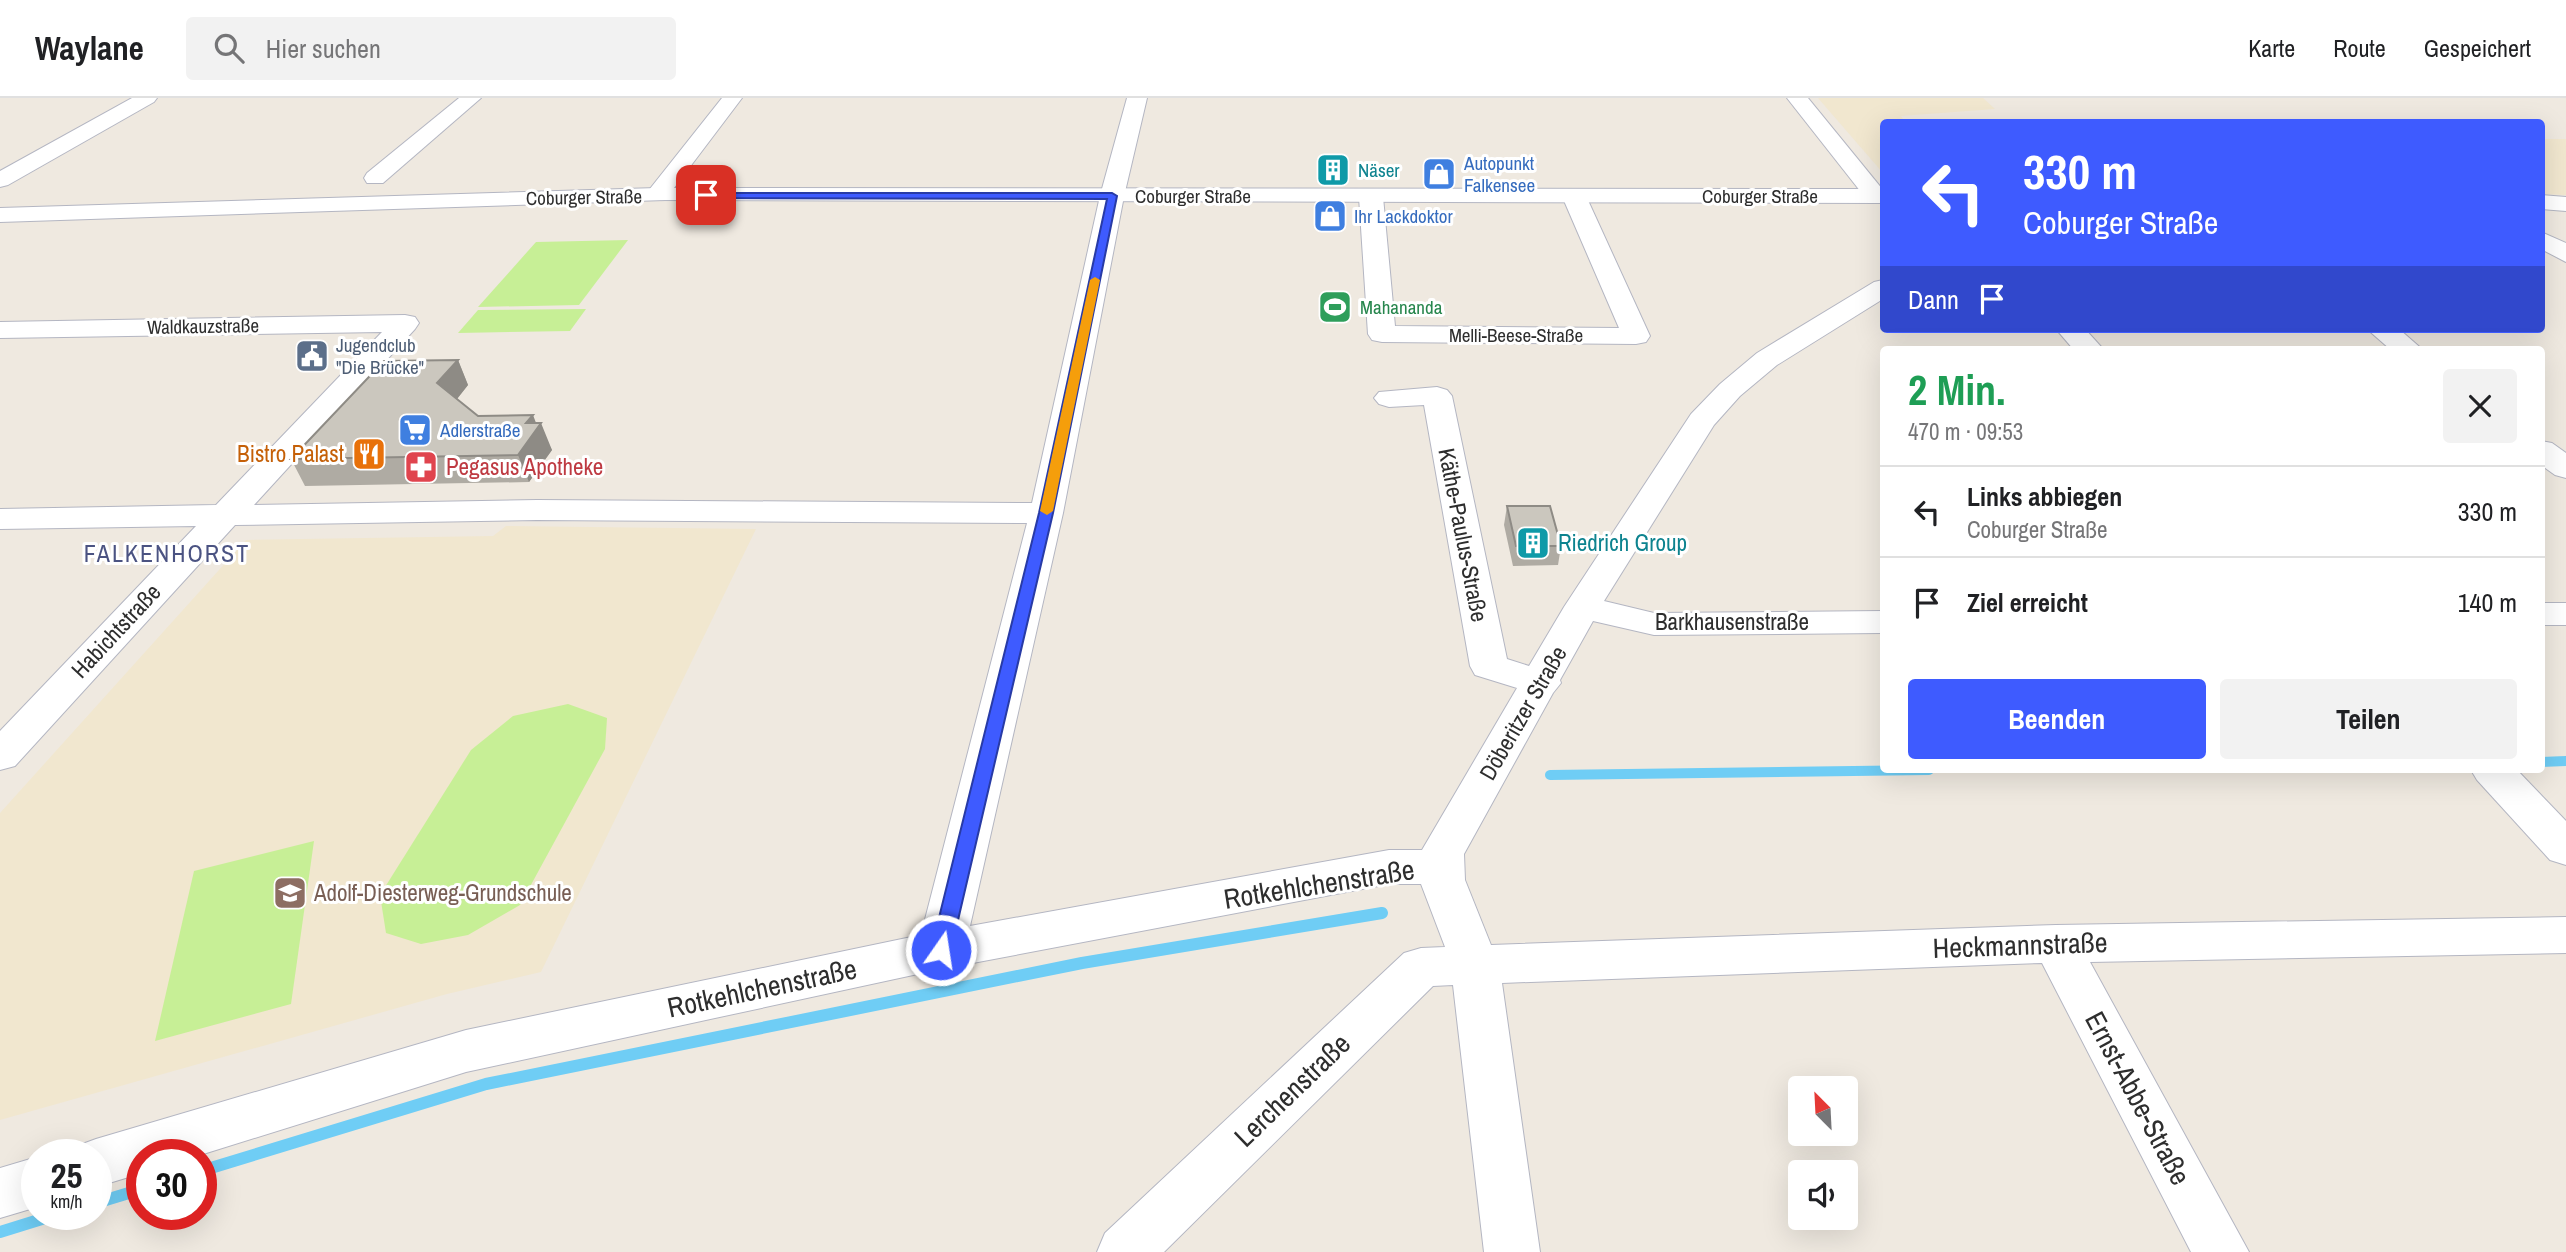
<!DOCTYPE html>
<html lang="de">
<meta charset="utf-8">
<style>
:root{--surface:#fff;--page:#f2f2f2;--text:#202124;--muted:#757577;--line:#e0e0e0;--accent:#3e5bff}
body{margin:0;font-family:"Archivo Narrow",sans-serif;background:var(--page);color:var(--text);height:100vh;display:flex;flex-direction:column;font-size:26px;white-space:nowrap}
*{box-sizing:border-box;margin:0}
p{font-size:23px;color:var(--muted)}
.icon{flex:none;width:38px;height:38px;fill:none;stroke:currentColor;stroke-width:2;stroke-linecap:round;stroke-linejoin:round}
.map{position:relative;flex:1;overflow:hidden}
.details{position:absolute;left:1880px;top:248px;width:665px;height:427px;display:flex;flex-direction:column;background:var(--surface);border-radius:7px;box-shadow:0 7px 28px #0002}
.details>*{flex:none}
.guide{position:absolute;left:1880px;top:21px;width:665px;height:214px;border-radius:7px;box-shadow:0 7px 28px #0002;background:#3e5bff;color:#fff;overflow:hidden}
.needle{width:46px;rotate:336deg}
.fabs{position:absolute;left:1788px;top:978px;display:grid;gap:14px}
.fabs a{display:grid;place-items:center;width:70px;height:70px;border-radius:7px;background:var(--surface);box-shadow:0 7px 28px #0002;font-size:35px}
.speed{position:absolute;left:21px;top:1041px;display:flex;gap:14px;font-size:35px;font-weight:700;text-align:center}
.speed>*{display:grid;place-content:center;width:91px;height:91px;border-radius:50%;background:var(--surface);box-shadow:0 7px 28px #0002;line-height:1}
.speed small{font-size:18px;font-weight:400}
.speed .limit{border:10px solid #d22;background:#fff;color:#111}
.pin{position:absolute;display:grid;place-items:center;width:60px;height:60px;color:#fff;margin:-30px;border-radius:14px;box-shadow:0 4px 10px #0006}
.me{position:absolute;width:77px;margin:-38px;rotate:13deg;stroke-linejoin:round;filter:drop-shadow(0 0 5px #0008)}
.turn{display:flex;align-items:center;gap:24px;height:147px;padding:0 28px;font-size:32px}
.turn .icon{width:91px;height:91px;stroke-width:2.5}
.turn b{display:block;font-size:49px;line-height:60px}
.then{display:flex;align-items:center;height:66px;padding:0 28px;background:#0003;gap:14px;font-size:26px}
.round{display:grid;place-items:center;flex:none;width:74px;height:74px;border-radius:7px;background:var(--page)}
.summary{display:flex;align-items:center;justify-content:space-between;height:119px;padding:0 28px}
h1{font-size:42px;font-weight:800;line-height:52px;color:#1e9e55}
.primary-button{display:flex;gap:14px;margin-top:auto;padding:14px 28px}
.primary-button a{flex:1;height:80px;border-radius:7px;background:var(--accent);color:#fff;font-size:28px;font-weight:800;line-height:80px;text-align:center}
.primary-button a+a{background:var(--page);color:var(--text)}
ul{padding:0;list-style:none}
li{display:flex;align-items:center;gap:21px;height:91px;padding:0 28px;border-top:2px solid var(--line)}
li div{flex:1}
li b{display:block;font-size:26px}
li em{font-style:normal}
header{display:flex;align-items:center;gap:42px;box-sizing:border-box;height:98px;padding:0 35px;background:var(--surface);border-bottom:2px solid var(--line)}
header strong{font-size:33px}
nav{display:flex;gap:38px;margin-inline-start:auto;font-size:24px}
.search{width:490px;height:63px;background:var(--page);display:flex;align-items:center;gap:18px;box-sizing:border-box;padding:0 24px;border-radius:7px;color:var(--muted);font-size:26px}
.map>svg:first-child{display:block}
</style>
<header>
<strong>Waylane</strong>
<div class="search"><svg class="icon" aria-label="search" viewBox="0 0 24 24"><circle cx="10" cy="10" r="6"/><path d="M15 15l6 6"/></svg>Hier suchen</div>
<nav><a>Karte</a><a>Route</a><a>Gespeichert</a></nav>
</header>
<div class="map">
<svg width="2566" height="1154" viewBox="0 0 2566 1154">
<rect width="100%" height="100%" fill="#efe9e0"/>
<g fill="#f1e7cf">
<polygon points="1818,0 1983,0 1995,11 1901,18 1905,24 1883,24 1883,75"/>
<polygon points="2541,41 2566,41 2566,97 2541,96"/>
<polygon points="506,428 756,431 541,874 447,896 0,1022 0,715 246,442 493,438"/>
</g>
<g fill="#c7ef96">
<polygon points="628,142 579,207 478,209 536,144"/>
<polygon points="586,211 570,233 458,235 478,212"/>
<polygon points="568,606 607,620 605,651 520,807 468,837 421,846 386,835 380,797 471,652 513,618"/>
<polygon points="314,743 291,906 155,943 194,773"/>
</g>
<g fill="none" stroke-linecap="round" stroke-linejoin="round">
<g stroke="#6fcdf5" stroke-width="10">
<polyline points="2541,664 2566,663"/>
<polyline points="1550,677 1929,672"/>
</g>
<g stroke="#6fcdf5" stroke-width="12">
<polyline points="201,1073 486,986 1082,865 1382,815"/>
<polyline points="96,1105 142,1091"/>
<polyline points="0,1134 58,1116"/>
</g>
<defs>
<g id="minor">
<polygon points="132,0 157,0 154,4 8,87 0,89 0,73"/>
<polygon points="459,0 481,0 383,85 367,85 364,80 367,75"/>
<polygon points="1127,0 1147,0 1124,98 1063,415 970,828 1389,752 1422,752 1517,590 1475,577 1470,568 1424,307 1389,309 1379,306 1374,300 1379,294 1437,289 1447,292 1452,298 1507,561 1529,568 1564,509 1691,316 1720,286 1757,255 1874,184 1883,182 1883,201 1777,267 1740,298 1714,327 1604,503 1654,515 1883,513 1883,535 1654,537 1593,523 1560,582 1561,585 1553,595 1464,756 1465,782 1491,847 2056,827 2566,819 2566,855 2090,864 2249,1154 2191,1154 2042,865 1502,885 1540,1154 1484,1154 1453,887 1433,888 1164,1154 1097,1154 1105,1135 1404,855 1421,850 1445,849 1421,786 1389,786 941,871 466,974 200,1057 142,1057 142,1075 96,1089 96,1057 73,1057 77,1048 96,1041 466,932 921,837 1027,425 537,422 235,427 15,668 0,672 0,633 196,428 0,431 0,411 216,407 382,234 0,240 0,224 405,217 415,219 419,225 415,231 254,407 537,402 1032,405 1100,98"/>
<polygon points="1787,0 1808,0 1883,92 1883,103 1868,103"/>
<polygon points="657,90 665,92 669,97 665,102 0,124 0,110"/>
<polygon points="1574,91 1582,93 1586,98 1650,238 1646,244 1636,246 1382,244 1372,242 1368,236 1359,99 1363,94 1379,94 1383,99 1395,228 1619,230 1562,98 1566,93"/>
<polygon points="2541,134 2566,145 2566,164 2541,151"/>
<polygon points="2056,231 2085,231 2104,252 2074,252"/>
<polygon points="2367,231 2399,231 2423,252 2391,252"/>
<polygon points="2541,343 2552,345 2566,355 2566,380 2555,377 2541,367"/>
<rect x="2541" y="505" width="25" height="22"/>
<polygon points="2471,672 2517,672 2566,723 2566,767 2550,762 2477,682"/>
<polygon points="37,1059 37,1109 0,1120 0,1070"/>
</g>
<g id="tertiary">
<polygon points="722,0 742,0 674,90 1883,91 1883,105 649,102 645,97 649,92"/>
<polygon points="2541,97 2566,99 2566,113 2541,111"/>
</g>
</defs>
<use href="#minor" stroke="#b4b6c2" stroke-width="2"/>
<use href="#tertiary" stroke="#b4b6c2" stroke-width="2"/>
<use href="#minor" fill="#fff" fill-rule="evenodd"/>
<use href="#tertiary" fill="#fff" fill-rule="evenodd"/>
</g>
<g fill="#afaba3">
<polygon points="458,262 468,287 457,301 478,318 536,325 552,352 529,384 305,388 291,361"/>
<polygon points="1507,408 1561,448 1558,467 1513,468 1504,427"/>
</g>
<g fill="#8e8b85">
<polygon points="458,262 468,287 449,311 437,285"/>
<polygon points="533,317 538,330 541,325 552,352 529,384 518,357 526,325"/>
</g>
<g fill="#cbc7be" stroke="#8e8b85" stroke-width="2">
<polygon points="458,262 437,285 478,318 533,317 526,325 541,325 518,357 291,361 384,263"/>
<polygon points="1507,408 1550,408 1561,448 1516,448"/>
</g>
<polygon fill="#3e5bff" stroke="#283ba6" stroke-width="2" points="703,95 1112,95 1117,98 1053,415 951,852 948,857 941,859 934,857 931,852 1039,415 1107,101 706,100 703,99"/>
<polygon fill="#f59e0b" points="1095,179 1100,182 1053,413 1047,417 1040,413 1090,182"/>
<defs>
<symbol id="building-square" viewBox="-11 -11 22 22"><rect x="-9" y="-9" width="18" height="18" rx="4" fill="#0f9aa8" stroke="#fff"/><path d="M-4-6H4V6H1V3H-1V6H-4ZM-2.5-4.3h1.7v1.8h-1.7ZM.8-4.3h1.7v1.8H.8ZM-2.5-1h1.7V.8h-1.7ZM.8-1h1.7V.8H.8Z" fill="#fff"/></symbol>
<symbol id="shop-square" viewBox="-11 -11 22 22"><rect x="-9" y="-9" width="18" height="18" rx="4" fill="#3f7fe0" stroke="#fff"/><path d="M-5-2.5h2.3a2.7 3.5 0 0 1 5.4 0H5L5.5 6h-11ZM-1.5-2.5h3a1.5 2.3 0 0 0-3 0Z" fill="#fff"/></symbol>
<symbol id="stadium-square" viewBox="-11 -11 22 22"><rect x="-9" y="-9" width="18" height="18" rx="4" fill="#2e9e5b" stroke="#fff"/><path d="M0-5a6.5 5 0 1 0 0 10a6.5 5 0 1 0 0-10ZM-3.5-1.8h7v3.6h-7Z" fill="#fff"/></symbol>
<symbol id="civic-square" viewBox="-11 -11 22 22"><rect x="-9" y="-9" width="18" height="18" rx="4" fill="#5c6f8a" stroke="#fff"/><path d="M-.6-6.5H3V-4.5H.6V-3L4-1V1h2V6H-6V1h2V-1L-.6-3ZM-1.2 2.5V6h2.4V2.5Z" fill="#fff"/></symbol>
<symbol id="supermarket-square" viewBox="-11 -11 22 22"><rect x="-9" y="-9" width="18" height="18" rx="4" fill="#3f7fe0" stroke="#fff"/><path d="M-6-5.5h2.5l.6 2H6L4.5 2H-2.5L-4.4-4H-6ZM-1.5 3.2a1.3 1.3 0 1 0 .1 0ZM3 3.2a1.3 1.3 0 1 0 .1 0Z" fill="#fff"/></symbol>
<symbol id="restaurant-square" viewBox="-11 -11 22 22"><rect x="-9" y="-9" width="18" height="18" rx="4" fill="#e8710a" stroke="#fff"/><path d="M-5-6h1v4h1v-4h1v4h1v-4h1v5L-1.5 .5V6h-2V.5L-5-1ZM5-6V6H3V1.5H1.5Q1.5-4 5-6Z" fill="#fff"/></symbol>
<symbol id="pharmacy-square" viewBox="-11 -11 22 22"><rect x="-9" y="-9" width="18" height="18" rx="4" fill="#e0444e" stroke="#fff"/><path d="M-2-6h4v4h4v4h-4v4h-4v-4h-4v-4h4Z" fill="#fff"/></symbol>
<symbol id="school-square" viewBox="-11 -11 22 22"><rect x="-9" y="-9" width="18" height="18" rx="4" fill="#8d6e63" stroke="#fff"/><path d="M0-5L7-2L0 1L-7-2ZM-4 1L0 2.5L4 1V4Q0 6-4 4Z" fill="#fff"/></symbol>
</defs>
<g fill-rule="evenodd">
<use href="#building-square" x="1314" y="53" width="38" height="38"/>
<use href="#shop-square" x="1420" y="57" width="38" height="38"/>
<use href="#shop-square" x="1311" y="99" width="38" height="38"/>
<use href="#stadium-square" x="1316" y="190" width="38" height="38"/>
<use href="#civic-square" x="293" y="239" width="38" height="38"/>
<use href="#supermarket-square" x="396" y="313" width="38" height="38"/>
<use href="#restaurant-square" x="350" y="337" width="38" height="38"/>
<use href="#pharmacy-square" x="402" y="350" width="38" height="38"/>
<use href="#building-square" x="1514" y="426" width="38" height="38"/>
<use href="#school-square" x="271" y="776" width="38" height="38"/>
</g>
<g text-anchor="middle" stroke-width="6" stroke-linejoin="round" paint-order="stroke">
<g font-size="19" fill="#366cbe" stroke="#fff" text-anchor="start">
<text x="1464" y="72">Autopunkt<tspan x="1464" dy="22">Falkensee</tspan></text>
<text x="1354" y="125">Ihr Lackdoktor</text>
<text x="440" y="339">Adlerstraße</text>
</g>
<g font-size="19" fill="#0d838f" stroke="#fff" text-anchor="start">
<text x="1358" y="79">Näser</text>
</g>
<g font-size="19" fill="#2e2e2e" stroke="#fff">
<text x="1193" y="105">Coburger Straße</text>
<text x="1760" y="105">Coburger Straße</text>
<text transform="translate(584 99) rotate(-1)" y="7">Coburger Straße</text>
<text transform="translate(203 228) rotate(-1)" y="7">Waldkauzstraße</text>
<text x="1516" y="244">Melli-Beese-Straße</text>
</g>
<g font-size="19" fill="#27864d" stroke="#fff" text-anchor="start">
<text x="1360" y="216">Mahananda</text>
</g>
<g font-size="19" fill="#4e5e75" stroke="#fff" text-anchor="start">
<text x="336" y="254">Jugendclub<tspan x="336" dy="22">"Die Brücke"</tspan></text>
</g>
<g font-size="23" fill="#c56008" stroke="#fff" text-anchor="end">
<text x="344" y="364">Bistro Palast</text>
</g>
<g font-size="23" fill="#be3a42" stroke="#fff" text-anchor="start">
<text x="446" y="377">Pegasus Apotheke</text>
</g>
<g font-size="23" fill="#2e2e2e" stroke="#fff">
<text transform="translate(1463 437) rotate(79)" y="8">Käthe-Paulus-Straße</text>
<text x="1732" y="532">Barkhausenstraße</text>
<text transform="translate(116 533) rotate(-47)" y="8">Habichtstraße</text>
<text transform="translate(1523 615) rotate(-60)" y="8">Döberitzer Straße</text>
</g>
<g font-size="23" fill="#0d838f" stroke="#fff" text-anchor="start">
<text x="1558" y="453">Riedrich Group</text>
</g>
<g font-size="23" fill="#785e54" stroke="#fff" text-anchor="start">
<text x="314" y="803">Adolf-Diesterweg-Grundschule</text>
</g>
<g font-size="24" letter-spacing="2" fill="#4b5382" stroke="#fff">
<text x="167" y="464">FALKENHORST</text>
</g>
<g font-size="28" fill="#2e2e2e" stroke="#fff">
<text transform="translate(1319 786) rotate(-9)" y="10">Rotkehlchenstraße</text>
<text transform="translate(2020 847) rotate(-2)" y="10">Heckmannstraße</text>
<text transform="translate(762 890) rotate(-12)" y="10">Rotkehlchenstraße</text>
<text transform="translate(1292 992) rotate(-44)" y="10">Lerchenstraße</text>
<text transform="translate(2138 1000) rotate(62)" y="10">Ernst-Abbe-Straße</text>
</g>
</g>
</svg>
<div class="fabs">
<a><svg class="needle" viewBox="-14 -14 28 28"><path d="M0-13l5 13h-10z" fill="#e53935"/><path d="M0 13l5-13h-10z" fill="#757577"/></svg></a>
<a><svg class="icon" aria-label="sound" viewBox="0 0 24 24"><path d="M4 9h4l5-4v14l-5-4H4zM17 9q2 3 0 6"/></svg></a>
</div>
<div class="speed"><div>25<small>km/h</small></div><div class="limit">30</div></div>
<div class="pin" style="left:706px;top:97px;background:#d93025"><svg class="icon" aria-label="arrive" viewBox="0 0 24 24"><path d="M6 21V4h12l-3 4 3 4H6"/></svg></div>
<svg class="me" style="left:941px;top:852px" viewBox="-20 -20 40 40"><circle r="17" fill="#3e5bff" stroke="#fff" stroke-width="3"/><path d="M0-11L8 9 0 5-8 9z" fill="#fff"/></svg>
<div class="guide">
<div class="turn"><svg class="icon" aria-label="left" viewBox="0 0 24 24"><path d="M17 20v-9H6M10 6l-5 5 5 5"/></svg><div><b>330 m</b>Coburger Straße</div></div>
<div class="then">Dann<svg class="icon" aria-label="arrive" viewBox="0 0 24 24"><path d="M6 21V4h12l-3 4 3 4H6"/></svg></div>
</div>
<section class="details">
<div class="summary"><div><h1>2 Min.</h1><p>470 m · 09:53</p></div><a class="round"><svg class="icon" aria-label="close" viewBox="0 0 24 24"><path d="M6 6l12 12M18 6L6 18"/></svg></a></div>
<ul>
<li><svg class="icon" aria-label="left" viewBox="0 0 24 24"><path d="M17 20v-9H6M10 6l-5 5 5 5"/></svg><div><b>Links abbiegen</b><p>Coburger Straße</p></div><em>330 m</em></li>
<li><svg class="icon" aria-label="arrive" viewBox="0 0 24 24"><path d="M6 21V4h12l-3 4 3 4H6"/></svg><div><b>Ziel erreicht</b></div><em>140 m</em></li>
</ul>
<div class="primary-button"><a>Beenden</a><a>Teilen</a></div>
</section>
</div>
